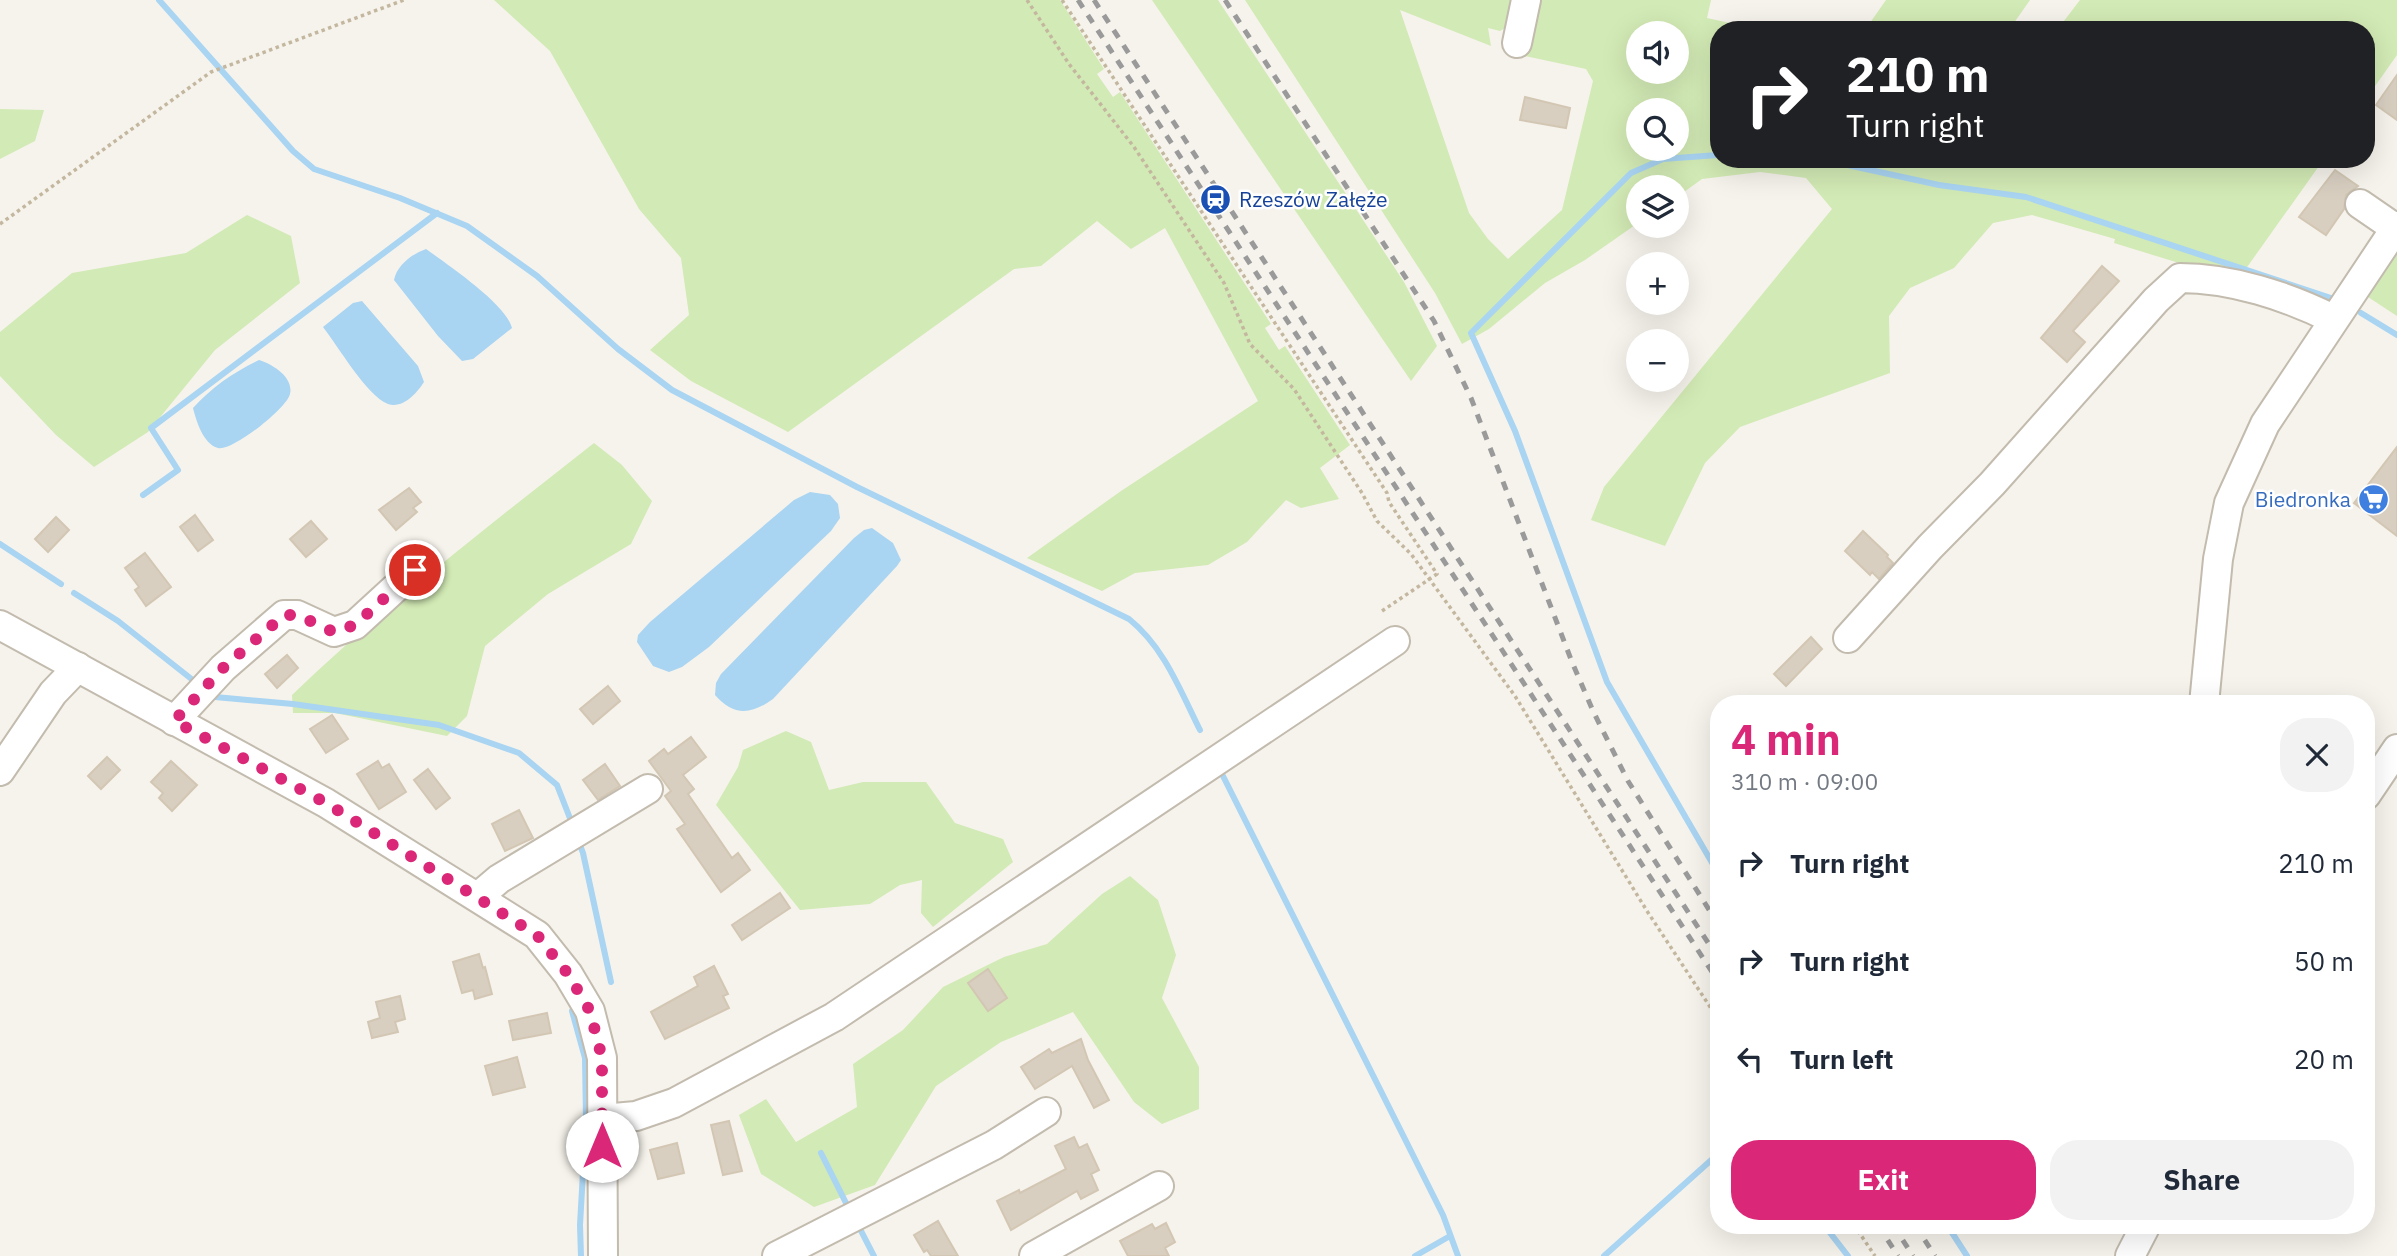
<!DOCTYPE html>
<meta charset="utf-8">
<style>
:root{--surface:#fff;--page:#f2f2f3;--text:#1f2937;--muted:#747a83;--accent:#db2777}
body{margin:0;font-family:"IBM Plex Sans",sans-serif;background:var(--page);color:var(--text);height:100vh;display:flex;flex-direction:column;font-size:26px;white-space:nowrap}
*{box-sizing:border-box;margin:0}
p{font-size:23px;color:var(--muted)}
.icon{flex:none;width:38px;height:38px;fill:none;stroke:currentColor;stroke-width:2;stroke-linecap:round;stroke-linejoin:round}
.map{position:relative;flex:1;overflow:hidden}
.sheet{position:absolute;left:1710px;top:695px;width:665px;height:539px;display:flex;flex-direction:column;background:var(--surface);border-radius:28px;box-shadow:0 7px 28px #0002}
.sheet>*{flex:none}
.hud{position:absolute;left:1710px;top:21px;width:665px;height:147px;border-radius:28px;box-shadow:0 7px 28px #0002;background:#202124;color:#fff;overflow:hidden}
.tools{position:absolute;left:1626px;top:21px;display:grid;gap:14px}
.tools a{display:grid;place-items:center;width:63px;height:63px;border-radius:50%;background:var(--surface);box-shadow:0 7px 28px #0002;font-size:35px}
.pin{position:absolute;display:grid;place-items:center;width:60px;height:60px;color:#fff;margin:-30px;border:4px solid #fff;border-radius:50%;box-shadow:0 2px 7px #0007}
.me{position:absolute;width:77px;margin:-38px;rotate:0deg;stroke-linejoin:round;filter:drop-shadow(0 0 5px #0008)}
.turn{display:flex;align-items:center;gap:24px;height:147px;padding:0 21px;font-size:32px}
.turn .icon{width:91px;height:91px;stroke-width:2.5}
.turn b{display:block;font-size:49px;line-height:60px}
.round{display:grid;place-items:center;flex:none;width:74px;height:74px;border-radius:28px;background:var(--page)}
.overview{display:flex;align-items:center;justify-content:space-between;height:119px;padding:0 21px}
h1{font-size:42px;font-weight:700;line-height:52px;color:var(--accent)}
.primary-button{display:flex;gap:14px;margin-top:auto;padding:14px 21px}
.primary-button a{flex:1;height:80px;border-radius:28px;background:var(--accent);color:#fff;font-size:28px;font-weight:700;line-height:80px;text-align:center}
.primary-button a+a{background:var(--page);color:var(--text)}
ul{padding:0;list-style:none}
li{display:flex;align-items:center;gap:21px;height:98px;padding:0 21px}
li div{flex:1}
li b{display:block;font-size:26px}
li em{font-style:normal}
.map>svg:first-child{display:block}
</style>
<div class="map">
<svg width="2397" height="1256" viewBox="0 0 2397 1256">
<rect width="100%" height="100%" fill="#f6f3ec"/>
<g fill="#d2eab5" fill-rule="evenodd">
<polygon points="494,0 1060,0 1104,69 1097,74 1113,97 1120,92 1271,324 1265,328 1279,350 1285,346 1350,445 1320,468 1339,499 1301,508 1286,500 1247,542 1208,565 1135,573 1102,591 1027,558 1121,491 1258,401 1165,228 1131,249 1097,221 1041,266 1014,269 788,432 691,381 650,350 689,315 681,258 639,209 550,51"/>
<polygon points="1152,0 1218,0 1404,282 1437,346 1411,381"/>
<path d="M1245,0H1518L1512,24L1500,31L1488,28L1491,46L1400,10L1469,213L1488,239L1508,259L1562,210L1593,81L1586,69L1525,56L1538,0H1711L1707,18L1762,30H1718V130L1715,138L1718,139V159H2324L2240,277L2192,267L2114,243L2115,239L2032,215L1993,223L1954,268L1910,288L1889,316L1890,373L1740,427L1705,463L1665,546L1591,520L1604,487L1832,209L1806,178L1760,172L1702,179L1677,197L1676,187H1638V223L1585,260L1545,283L1489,329L1462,344L1435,293ZM1638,33H1676V72H1638ZM1638,110H1676V149H1638Z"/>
<polygon points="1886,0 2030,0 2009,30 1865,30"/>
<polygon points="2080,0 2397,0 2397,55 2366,99 2366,30 2057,30"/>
<polygon points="0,109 44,110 35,141 0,159"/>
<polygon points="247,215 291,236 300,283 215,350 148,432 94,467 56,435 0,376 0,332 72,273 186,253"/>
<polygon points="2397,252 2397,316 2368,297"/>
<path d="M594,443L622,465L652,501L631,544L548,594L485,646L467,716L447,736L335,713H293L292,695C386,605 491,524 594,443Z"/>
<polygon points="786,731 811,742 829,790 863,782 926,782 955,823 1003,839 1013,862 933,927 921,913 922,880 900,885 870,904 800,910 716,805 738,767 743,750"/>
<polygon points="1130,876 1158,900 1176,955 1162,998 1199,1067 1199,1109 1162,1124 1134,1102 1073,1012 1001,1042 936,1086 875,1185 814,1207 761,1174 739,1115 766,1099 796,1142 857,1107 853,1064 903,1030 943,987 1004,957 1047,944 1102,894"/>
</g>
<g fill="#a9d4f2">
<path d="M426,249C448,265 506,304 512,328L473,359L462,361L438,336L394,280C397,265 412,254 426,249Z"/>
<path d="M362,301L418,366L424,382C417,393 403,409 388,404C367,396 338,346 323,327L353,303Z"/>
<path d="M259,360C272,364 294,377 290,394C287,408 232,452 218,448C203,444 196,420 193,408C212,387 234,372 259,360Z"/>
<polygon points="810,492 830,495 838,504 840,518 831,531 709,647 682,667 669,672 653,666 637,642 638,635 650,622 794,500"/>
<path d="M872,528L893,543L901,560L897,566L773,699C751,715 733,716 715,695L716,683L721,674L854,538L864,530Z"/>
</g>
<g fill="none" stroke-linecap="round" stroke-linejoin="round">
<g stroke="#a9d4f2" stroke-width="6">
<path d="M159,0L293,151L314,169L400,198L467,226L537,276L618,349L672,390L857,487L1129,619C1164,647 1180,690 1200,730"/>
<polyline points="1718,155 1663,159 1631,173 1471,333 1515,431 1607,682 1718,873"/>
<polyline points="1820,159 1939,185 2026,197 2331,298"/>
<polyline points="2361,313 2397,335"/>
<polyline points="143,495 178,470 151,428 437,213"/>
<polyline points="0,544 61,584"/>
<polyline points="74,593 118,621 194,681"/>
<polyline points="215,697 293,704 439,725 519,753 557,785 573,826"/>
<polyline points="1223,776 1443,1215 1458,1256"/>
<polyline points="578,840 583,853 611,982"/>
<polyline points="572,1011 585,1058 586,1119 580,1225 581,1256"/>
<polyline points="821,1153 850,1211"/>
<polyline points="857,1223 874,1256"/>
<polyline points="1824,1225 1848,1256"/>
<polyline points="1947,1225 1967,1256"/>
<polyline points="1415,1256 1450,1236"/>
<polyline points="1604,1256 1718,1154"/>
</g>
</g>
<g fill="#d8cfc1" stroke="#d3c7b4" stroke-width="2">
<polygon points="2397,75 2397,120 2376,105"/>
<polygon points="1525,97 1570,108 1566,128 1520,120"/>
<polygon points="2335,170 2358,186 2346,195 2344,209 2326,235 2299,217"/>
<polygon points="2102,266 2119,281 2073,331 2085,342 2067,362 2041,338"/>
<polygon points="2397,447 2397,536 2354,503"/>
<polygon points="409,488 421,502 413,508 417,512 396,530 379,510"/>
<polygon points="195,515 213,540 198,551 180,527"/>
<polygon points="56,517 69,530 48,552 35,539"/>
<polygon points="311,521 327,539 306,557 290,539"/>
<polygon points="1863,531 1888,555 1887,557 1893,563 1879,579 1872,572 1870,575 1845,551"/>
<polygon points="145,553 171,587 146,606 135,590 139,587 125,568"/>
<polygon points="1811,637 1822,649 1786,686 1774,674"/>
<polygon points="287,655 298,668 277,688 265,674"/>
<polygon points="608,686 620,701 593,724 580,709"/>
<polygon points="332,715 348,739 326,753 310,729"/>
<polygon points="691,737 706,757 683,775 694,789 688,794 732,858 738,853 750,870 721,892 677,829 685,824 665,796 671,791 649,761 664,749 668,754"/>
<polygon points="107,757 120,770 101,789 88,776"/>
<polygon points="171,761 197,785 172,811 159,798 163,793 151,782"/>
<polygon points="378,761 382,768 389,764 406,792 379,809 357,774"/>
<polygon points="605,764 620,786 598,800 583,780"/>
<polygon points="428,769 450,798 436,809 414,780"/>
<polygon points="519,810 533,838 505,851 492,824"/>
<polygon points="780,893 790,908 742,940 732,925"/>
<polygon points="479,954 483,968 485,967 492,994 475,999 473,990 462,993 453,962"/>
<polygon points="714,966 728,994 723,996 729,1008 665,1039 651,1012 698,986 694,977"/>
<polygon points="988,969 1007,998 988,1011 968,983"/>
<polygon points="400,996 405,1019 395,1022 398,1032 372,1038 368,1022 380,1018 376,1002"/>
<polygon points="547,1013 551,1033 513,1040 509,1021"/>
<polygon points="1081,1039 1088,1060 1109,1100 1094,1108 1072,1066 1035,1089 1021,1067 1049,1049 1052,1053"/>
<polygon points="517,1057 525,1087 493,1095 485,1066"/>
<polygon points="729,1121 742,1171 723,1175 711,1125"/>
<polygon points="1074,1137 1079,1148 1087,1144 1099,1170 1091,1174 1098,1190 1081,1199 1077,1191 1011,1230 997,1201 1019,1190 1020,1193 1066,1169 1055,1146"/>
<polygon points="677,1143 684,1173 658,1179 650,1150"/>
<polygon points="938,1221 947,1237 958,1256 931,1256 927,1250 924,1252 914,1235"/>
<polygon points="1166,1223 1175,1242 1165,1248 1169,1256 1128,1256 1120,1241 1152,1224 1155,1229"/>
</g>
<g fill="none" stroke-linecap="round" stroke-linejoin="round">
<defs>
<g id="minor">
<polyline points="1517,43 1526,0"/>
<polyline points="2360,204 2395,228"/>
<polyline points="0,625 326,803 537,935 568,974 590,1011 602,1058 603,1256"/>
<path d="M1848,638L1930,547L1992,484L2156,300L2180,278C2231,278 2287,296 2333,319"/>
<polyline points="2204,704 2218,559 2229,503 2265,424 2397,226"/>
<polyline points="174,721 223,668 284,615 297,615 334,632 355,625 415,570"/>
<polyline points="0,771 53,693 78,667"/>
<polyline points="2366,795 2397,749"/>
<polyline points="479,896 499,879 648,789"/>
<polyline points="602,1119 636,1116 674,1103 834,1017 1395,641"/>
<polyline points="777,1256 994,1145 1046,1112"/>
<polyline points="1034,1256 1159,1186"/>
<polyline points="2130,1256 2146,1225"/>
</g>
</defs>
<use href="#minor" stroke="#c2bbae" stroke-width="32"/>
<g stroke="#c4b79f" stroke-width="3.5" stroke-dasharray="3.5 3.5" stroke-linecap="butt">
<polyline points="1027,0 1069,64 1134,147 1224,283 1250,344 1294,389 1362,493 1377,521 1411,554 1515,696 1647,911 1718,1019"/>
<polyline points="1062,0 1387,493 1389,502 1437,574 1382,611"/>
<polyline points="0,224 211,72 404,0"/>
<polyline points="1854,1225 1875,1256"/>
</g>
<use href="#minor" stroke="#fff" stroke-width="28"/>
<g stroke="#9a9a9a" stroke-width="5" stroke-dasharray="9 9" stroke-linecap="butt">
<polyline points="1078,0 1718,981"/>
<polyline points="1094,0 1718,958"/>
<polyline points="1225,0 1434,321 1471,398 1572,662 1593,711 1628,781 1718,924"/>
<polyline points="1878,1225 1898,1256"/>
<polyline points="1893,1225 1913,1256"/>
<polyline points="1915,1225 1935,1256"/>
</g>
</g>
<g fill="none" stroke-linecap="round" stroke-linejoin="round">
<polyline stroke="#db2777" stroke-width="12" stroke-dasharray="0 21.6" points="415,570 355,625 334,632 297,615 284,615 223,668 174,721 326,803 537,935 568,974 590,1011 602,1058 602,1146"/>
</g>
<defs>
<symbol id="station-disc" viewBox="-11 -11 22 22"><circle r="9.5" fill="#1a4fb4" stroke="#fff"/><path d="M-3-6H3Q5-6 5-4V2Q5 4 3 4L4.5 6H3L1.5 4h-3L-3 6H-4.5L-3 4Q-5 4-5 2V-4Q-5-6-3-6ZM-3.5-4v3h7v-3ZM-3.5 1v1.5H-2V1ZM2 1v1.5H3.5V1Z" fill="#fff"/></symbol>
<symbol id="supermarket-disc" viewBox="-11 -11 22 22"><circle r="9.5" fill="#3f7fe0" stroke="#fff"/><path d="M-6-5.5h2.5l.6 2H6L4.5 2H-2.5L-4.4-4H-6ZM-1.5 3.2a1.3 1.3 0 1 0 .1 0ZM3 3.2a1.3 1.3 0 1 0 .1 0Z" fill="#fff"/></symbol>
</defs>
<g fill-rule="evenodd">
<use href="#station-disc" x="1198" y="182" width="35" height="35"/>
<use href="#supermarket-disc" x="2356" y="482" width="35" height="35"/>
</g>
<g text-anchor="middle" stroke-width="5" stroke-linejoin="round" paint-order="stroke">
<g font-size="21" fill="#164399" stroke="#fff" text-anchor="start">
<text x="1239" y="207">Rzeszów Załęże</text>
</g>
<g font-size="21" fill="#366cbe" stroke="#fff" text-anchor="end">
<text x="2351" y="507">Biedronka</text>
</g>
</g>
</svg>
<div class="tools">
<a><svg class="icon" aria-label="sound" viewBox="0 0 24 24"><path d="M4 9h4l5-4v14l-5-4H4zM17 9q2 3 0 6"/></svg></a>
<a><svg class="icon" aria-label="search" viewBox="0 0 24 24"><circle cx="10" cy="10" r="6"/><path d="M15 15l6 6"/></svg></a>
<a><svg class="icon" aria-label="layers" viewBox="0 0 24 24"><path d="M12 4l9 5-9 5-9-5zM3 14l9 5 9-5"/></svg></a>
<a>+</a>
<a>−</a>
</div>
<div class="pin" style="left:415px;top:570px;background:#d93025"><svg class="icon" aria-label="arrive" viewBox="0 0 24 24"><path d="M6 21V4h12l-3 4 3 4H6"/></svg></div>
<svg class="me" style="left:602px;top:1146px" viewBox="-20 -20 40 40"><circle r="19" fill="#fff"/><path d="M0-13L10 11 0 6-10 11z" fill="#db2777"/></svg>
<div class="hud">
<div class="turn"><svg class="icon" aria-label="right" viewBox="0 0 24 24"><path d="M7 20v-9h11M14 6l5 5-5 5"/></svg><div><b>210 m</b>Turn right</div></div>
</div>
<section class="sheet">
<div class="overview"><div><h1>4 min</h1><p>310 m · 09:00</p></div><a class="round"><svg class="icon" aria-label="close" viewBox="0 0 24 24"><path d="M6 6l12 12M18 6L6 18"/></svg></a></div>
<ul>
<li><svg class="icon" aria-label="right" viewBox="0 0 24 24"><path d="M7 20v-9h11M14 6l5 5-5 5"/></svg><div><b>Turn right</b></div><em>210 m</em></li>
<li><svg class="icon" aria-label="right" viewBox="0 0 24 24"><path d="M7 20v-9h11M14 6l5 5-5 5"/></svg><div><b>Turn right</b></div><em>50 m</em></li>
<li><svg class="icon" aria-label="left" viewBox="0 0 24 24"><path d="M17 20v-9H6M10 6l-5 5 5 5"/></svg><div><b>Turn left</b></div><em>20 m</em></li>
</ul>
<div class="primary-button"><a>Exit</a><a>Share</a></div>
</section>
</div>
